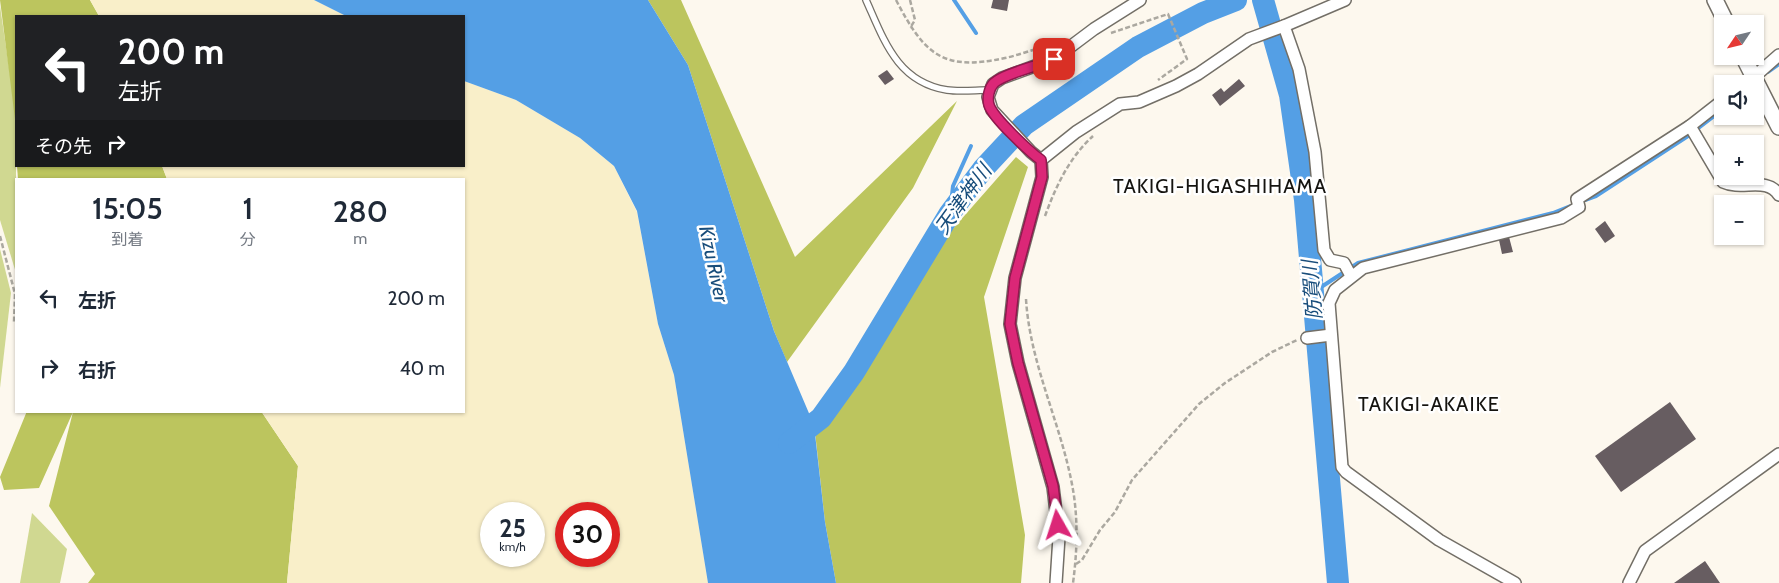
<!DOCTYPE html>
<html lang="ja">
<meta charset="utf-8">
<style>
:root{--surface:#fff;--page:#f2f2f3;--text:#1f2937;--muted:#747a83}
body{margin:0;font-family:Cabin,"Noto Sans JP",sans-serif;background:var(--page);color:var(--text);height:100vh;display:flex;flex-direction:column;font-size:19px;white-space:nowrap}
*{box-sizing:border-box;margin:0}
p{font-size:16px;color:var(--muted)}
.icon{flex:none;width:28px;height:28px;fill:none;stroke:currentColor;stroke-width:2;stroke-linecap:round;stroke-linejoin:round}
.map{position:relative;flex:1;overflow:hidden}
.sheet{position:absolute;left:15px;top:178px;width:450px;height:235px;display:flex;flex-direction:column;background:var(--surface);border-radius:0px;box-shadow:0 1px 4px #0004}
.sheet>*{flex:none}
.top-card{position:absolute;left:15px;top:15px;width:450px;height:152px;border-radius:0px;box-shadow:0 1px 4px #0004;background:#202124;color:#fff;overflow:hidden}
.needle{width:32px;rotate:235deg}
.controls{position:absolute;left:1714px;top:15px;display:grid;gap:10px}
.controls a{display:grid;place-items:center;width:50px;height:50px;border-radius:0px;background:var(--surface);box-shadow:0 1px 4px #0004;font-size:25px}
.speed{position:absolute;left:480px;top:502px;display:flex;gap:10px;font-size:25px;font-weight:700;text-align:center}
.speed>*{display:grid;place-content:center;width:65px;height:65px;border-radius:50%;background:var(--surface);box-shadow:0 1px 4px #0004;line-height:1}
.speed small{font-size:12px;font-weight:400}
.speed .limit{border:8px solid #d22;background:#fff;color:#111}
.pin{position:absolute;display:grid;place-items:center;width:42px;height:42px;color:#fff;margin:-21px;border-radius:10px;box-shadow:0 2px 8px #0006}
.me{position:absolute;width:55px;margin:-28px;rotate:354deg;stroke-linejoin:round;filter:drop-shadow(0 0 4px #0008)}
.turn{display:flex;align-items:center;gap:18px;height:105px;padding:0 20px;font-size:22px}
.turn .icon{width:65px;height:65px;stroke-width:2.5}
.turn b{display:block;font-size:35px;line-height:42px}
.then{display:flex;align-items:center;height:48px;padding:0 20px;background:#0003;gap:10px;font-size:19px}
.eta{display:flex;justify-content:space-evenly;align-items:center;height:85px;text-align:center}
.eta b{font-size:30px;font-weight:600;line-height:35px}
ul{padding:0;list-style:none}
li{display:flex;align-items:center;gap:15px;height:70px;padding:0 20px}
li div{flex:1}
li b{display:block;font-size:19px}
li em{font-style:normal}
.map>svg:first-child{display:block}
</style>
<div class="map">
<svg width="1779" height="583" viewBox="0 0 1779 583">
<rect width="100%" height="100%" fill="#fdf8ee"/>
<g fill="#d0d891">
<polygon points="0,6 16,115 16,273 0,220"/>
<polygon points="0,249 11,293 0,388"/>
<polygon points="32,513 67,549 60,583 20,583"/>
</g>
<g fill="#bcc55e">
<polygon points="0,0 90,0 99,16 16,16 16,127"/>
<polygon points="648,0 681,0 795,257 957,101 913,188 787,362 774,331 688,65"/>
<polygon points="1016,157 1028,167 984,297 1025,535 1021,583 836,583 825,522 814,423 854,372 951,231"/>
<polygon points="17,166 162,166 167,179 18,179"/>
<polygon points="27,411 261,411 298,466 287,583 88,583 95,574 49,506 73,412 39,488 4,490 0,477"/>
</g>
<g fill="#f9efc9" fill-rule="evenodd">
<polygon points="90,0 314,0 346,16 99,16"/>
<path d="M464,81L516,100L580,138L614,166L637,212L658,324L674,375L708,583H287L298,466L261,411H464V179H167L162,166H464ZM491,514H534V556H491ZM566,514H609V556H566Z"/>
</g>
<polygon fill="#549fe5" points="314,0 648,0 688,65 774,331 814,425 825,522 836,583 708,583 674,375 658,324 637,211 614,166 580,138 516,100 464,81 464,16 346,16"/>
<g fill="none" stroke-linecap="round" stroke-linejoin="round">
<g stroke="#549fe5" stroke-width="4">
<polyline points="954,0 976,33"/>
<polyline points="1768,72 1779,64"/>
<polyline points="1585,200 1596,196 1688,136 1722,110"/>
<polyline points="950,213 953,186 971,146"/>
<polyline points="1312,293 1358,263 1553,213 1573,205"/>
</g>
<g stroke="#549fe5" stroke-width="22">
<polyline points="1263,0 1290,95 1305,200 1338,583"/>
<polyline points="789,443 821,418 854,372 950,213 983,169 1024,125 1138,47 1203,13 1236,0"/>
</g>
</g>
<g fill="#675d61">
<polygon points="993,0 1009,0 1007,11 991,8"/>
<polygon points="887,70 894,79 885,85 878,76"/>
<polygon points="1239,79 1245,86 1220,106 1212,95 1221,88 1224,92"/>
<polygon points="1605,221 1615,236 1605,243 1595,229"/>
<polygon points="1509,237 1513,252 1502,254 1499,240"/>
<polygon points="1670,402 1696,439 1621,492 1595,456"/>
<polygon points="1705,561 1720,583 1674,583"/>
</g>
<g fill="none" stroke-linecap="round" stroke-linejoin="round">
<defs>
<path id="lane" d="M866,0C884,40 897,82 947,90C960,92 976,90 989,90"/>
<g id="street">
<polyline points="1345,0 1284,26 1299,69 1315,152 1324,250 1330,260 1344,263 1351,276"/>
<polyline points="1746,84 1779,55"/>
<path d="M1690,126L1723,182C1742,191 1767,176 1779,195"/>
<polyline points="1041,160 1031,152 992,110 988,97 993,84 1002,78 1054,59 1094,29 1140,0"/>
<polyline points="1307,338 1331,335"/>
<polyline points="1056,583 1059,537 1053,487 1018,363 1010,324 1015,278 1042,177 1041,160 1076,132 1120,104 1139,102 1176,86 1198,74 1249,39 1284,26"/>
<polyline points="1515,583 1439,540 1346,472 1342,467 1329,303 1335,290 1363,268 1561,218 1579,207 1577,199 1690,126 1722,101"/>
<polyline points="1629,583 1645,551 1779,454"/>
</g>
<g id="secondary">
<polyline points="1715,0 1727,24"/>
<polyline points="1743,56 1779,127"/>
</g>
</defs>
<use href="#lane" stroke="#736f67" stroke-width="8"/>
<use href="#street" stroke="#736f67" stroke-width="14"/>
<use href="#secondary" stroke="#736f67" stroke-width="18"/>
<g stroke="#aba8a0" stroke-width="2.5" stroke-dasharray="5 2.5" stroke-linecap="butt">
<path d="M896,0C924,53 941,72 1005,58C1020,55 1035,48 1050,46"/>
<polyline points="910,0 915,20 910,28"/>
<polyline points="1111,33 1168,14 1187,59 1158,80"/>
<path d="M1045,216C1056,186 1069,158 1093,136"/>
<polyline points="0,236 15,294 14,322 16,322"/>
<path d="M1026,299C1030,367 1064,429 1074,496C1078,525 1077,553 1073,583"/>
<polyline points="1076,564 1082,560 1100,530 1115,512 1132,480 1199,404 1225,383 1272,352 1297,340"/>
</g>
<use href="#lane" stroke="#fff" stroke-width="5.5"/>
<use href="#street" stroke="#fff" stroke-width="11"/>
<use href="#secondary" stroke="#fff" stroke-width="15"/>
</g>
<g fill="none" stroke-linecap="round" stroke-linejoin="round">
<defs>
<path id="route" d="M1054,59C1039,66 1005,73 994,83C989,88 987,98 989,105C993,118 1030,152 1041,160L1042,177L1015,278L1010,324L1018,363L1053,486L1058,525"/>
</defs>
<use href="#route" stroke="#8e194d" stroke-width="12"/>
<use href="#route" stroke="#db2777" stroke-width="9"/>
</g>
<g text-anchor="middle" stroke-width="5" stroke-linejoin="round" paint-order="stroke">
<g font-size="20" letter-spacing="1" fill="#151410" stroke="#fff">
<text x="1220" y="193">TAKIGI-HIGASHIHAMA</text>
<text x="1429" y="411">TAKIGI-AKAIKE</text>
</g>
<g font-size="20" font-style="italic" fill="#184d7b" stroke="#fff">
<text transform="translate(963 199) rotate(-54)" y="7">天津神川</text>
<text transform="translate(714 264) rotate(78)" y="7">Kizu River</text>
<text transform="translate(1312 290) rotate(-95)" y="7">防賀川</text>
</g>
</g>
</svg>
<div class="controls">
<a><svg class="needle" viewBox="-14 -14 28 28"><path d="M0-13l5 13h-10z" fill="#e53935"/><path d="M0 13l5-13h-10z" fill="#747a83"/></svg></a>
<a><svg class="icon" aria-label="sound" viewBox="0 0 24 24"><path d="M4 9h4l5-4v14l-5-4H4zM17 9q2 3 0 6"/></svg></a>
<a>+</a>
<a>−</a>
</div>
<div class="speed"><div>25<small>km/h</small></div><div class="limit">30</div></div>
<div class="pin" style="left:1054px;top:59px;background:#d93025"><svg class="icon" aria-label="arrive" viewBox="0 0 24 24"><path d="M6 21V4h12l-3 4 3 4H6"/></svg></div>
<svg class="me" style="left:1058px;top:525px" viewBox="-20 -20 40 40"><path d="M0-17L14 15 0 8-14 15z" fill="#db2777" stroke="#fff" stroke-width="4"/></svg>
<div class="top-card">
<div class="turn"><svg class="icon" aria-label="left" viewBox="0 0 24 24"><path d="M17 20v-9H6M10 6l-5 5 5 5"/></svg><div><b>200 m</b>左折</div></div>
<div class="then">その先<svg class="icon" aria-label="right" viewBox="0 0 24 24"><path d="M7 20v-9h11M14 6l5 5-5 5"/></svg></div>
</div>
<section class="sheet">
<div class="eta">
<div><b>15:05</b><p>到着</p></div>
<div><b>1</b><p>分</p></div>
<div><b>280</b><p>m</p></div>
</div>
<ul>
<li><svg class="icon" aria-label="left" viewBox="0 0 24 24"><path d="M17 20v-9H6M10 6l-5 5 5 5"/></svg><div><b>左折</b></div><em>200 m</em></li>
<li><svg class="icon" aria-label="right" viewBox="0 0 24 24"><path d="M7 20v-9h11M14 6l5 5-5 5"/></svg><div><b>右折</b></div><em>40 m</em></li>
</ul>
</section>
</div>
